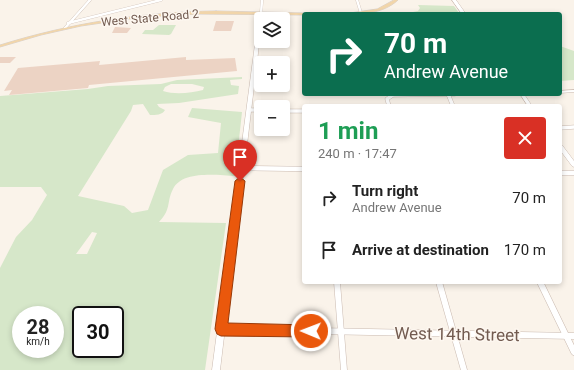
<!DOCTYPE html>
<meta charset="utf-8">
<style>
:root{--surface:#fff;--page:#f2f2f2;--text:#222;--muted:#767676}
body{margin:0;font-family:Roboto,sans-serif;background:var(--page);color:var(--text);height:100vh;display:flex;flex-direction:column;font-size:15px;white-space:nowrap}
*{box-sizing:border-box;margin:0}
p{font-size:13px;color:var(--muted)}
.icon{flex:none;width:22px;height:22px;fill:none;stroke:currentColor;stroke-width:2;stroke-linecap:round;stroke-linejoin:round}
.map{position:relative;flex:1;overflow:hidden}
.drawer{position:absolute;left:302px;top:104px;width:260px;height:180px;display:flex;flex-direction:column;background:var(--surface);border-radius:4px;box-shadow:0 2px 6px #0003}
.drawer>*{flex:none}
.top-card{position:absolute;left:302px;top:12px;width:260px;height:84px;border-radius:4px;box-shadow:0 2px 6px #0003;background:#0b6e4f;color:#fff;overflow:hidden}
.controls{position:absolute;left:254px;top:12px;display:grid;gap:8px}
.controls a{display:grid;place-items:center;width:36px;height:36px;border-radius:4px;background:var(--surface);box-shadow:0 2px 6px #0003;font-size:20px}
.speed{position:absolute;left:12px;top:306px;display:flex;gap:8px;font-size:20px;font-weight:700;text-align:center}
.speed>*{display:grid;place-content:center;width:52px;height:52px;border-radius:50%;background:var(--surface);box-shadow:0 2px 6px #0003;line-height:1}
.speed small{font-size:10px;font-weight:400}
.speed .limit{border:2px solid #111;border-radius:6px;background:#fff;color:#111}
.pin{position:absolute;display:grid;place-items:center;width:34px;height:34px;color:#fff;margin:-41px -17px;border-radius:50% 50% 50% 0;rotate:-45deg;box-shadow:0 0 4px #0007}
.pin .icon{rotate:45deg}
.me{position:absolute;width:44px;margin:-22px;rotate:271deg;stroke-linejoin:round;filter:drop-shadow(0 0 3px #0008)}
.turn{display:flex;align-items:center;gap:14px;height:84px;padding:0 16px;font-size:18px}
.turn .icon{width:52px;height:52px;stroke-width:2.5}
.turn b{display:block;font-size:28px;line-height:34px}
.round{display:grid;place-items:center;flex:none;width:42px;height:42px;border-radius:4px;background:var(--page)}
.head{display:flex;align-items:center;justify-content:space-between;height:68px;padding:0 16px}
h1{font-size:24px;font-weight:700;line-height:30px;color:#1e9e55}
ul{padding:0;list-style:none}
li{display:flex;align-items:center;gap:12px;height:52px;padding:0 16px}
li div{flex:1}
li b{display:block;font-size:15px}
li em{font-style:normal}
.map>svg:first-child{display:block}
</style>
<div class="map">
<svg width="574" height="370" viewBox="0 0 574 370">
<rect width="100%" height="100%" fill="#faf3ea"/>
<g fill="#d6e7c9" fill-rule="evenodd">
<polygon points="418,5 454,6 459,13 415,14 413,12 418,11 420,8"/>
<polygon points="159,25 176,25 171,34 169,35 142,34 145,30 153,30"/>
<polygon points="560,46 574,51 574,80 560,81"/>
<path d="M242,77V79L230,80L231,85L239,86L238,94L179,103L157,104L159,107L165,110C162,115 156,115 150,115L143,104L133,105L131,111L78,196L124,206L132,213L148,210L163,170L188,155L218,153L221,123L188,117L192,108L242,112L235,176C218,175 182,170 173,189C166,203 172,208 159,222L226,223L205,370H0V268L16,237L32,220L47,195L41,187H0V96L88,89L108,86L161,84L177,80ZM171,84H192L204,87L203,90C191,93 175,95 163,91L165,87ZM92,232L97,233L87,254H76ZM21,315H55V349H21ZM81,315H115V349H81Z"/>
</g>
<g fill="#ecd3c4">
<polygon points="216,21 234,21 231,31 213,31"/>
<polygon points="115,27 131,28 127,33 112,33"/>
<polygon points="0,57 16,57 10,63 0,63"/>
<polygon points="186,57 186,60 235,58 237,71 89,85 88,88 9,95 12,90 4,91 18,68 100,61 99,65"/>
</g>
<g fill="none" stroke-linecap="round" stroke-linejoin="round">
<defs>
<g id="minor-far3">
<polyline points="357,0 361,13"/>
<polyline points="261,14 262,0"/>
<polyline points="68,23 161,0"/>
<polyline points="65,28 90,0"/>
</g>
<g id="minor-far2">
<polyline points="448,94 453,106"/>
<polyline points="389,106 387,99 393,95 455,94"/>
<polyline points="249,110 261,110"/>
<polyline points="283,111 304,111"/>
<polyline points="560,128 574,127"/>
</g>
<g id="minor-far1">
<polyline points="242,168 304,169"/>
<polyline points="560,173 574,173"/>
</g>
<g id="minor">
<polyline points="337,282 344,370"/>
<polyline points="439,282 464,370"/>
<polyline points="540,282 574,352"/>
<polyline points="221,329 574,336"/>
</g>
<g id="tertiary">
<polygon points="452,0 456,0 466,14 462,14"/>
<polygon points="261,13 263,14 262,19 261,19 261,28 220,370 212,370 259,14"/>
<polygon points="574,90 574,92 560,93 560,91"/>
<polygon points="520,94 524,94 532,106 528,106"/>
<polygon points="560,144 562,145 574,161 574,167 572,166 560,150"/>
</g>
<g id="primary">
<path d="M394,0H398C383,14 362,14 343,14L377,9Z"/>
<path d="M216,11L304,13L306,14H304V15L199,14L143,17L81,26L41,35L0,47V45C71,23 142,12 216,11Z"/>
</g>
</defs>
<use href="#minor-far3" stroke="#cbbbb1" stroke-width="3"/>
<use href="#minor-far2" stroke="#cbbbb1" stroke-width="4.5"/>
<use href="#minor-far1" stroke="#cbbbb1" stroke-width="5.5"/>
<use href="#minor" stroke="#cbbbb1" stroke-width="7"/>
<use href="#tertiary" stroke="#cbbbb1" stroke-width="1"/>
<use href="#primary" stroke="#d8d1ce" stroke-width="1"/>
<use href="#minor-far3" stroke="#fff" stroke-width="2.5"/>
<use href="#minor-far2" stroke="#fff" stroke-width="3.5"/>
<use href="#minor-far1" stroke="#fff" stroke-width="4.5"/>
<use href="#minor" stroke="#fff" stroke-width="6"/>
<use href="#tertiary" fill="#fff" fill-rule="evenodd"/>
<use href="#primary" fill="#f1d5aa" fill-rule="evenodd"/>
</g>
<polygon fill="#ea580c" stroke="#983908" points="240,177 245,181 228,323 311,325 315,327 317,331 315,335 311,337 221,336 217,334 215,329 235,181"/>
<g text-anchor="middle" stroke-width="3" stroke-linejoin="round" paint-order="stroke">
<g font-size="12" fill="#725b50" stroke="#fdf7f0">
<text transform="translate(150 18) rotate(-5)" y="4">West State Road 2</text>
</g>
<g font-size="17" fill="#725b50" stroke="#fdf7f0">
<text transform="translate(457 334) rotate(1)" y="6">West 14th Street</text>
</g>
</g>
</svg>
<div class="controls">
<a><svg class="icon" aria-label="layers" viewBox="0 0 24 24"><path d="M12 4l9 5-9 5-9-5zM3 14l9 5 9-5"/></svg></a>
<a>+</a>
<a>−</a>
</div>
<div class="speed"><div>28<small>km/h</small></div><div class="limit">30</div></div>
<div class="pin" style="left:240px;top:181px;background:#d93025"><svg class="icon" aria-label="arrive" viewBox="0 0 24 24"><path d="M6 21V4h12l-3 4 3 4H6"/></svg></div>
<svg class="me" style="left:311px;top:331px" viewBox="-20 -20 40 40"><circle r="17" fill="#ea580c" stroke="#fff" stroke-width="3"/><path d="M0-11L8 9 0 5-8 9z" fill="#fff"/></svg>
<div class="top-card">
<div class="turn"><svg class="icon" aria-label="right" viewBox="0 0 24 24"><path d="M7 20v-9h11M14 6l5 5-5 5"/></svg><div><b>70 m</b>Andrew Avenue</div></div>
</div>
<section class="drawer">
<div class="head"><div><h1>1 min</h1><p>240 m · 17:47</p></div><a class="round" style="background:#d93025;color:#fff"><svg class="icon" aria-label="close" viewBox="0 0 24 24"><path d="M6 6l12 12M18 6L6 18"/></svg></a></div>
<ul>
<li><svg class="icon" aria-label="right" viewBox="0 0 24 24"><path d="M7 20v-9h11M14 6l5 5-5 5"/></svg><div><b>Turn right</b><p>Andrew Avenue</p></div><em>70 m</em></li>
<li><svg class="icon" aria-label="arrive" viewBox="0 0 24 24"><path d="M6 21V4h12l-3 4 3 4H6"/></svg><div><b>Arrive at destination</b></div><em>170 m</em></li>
</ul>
</section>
</div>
